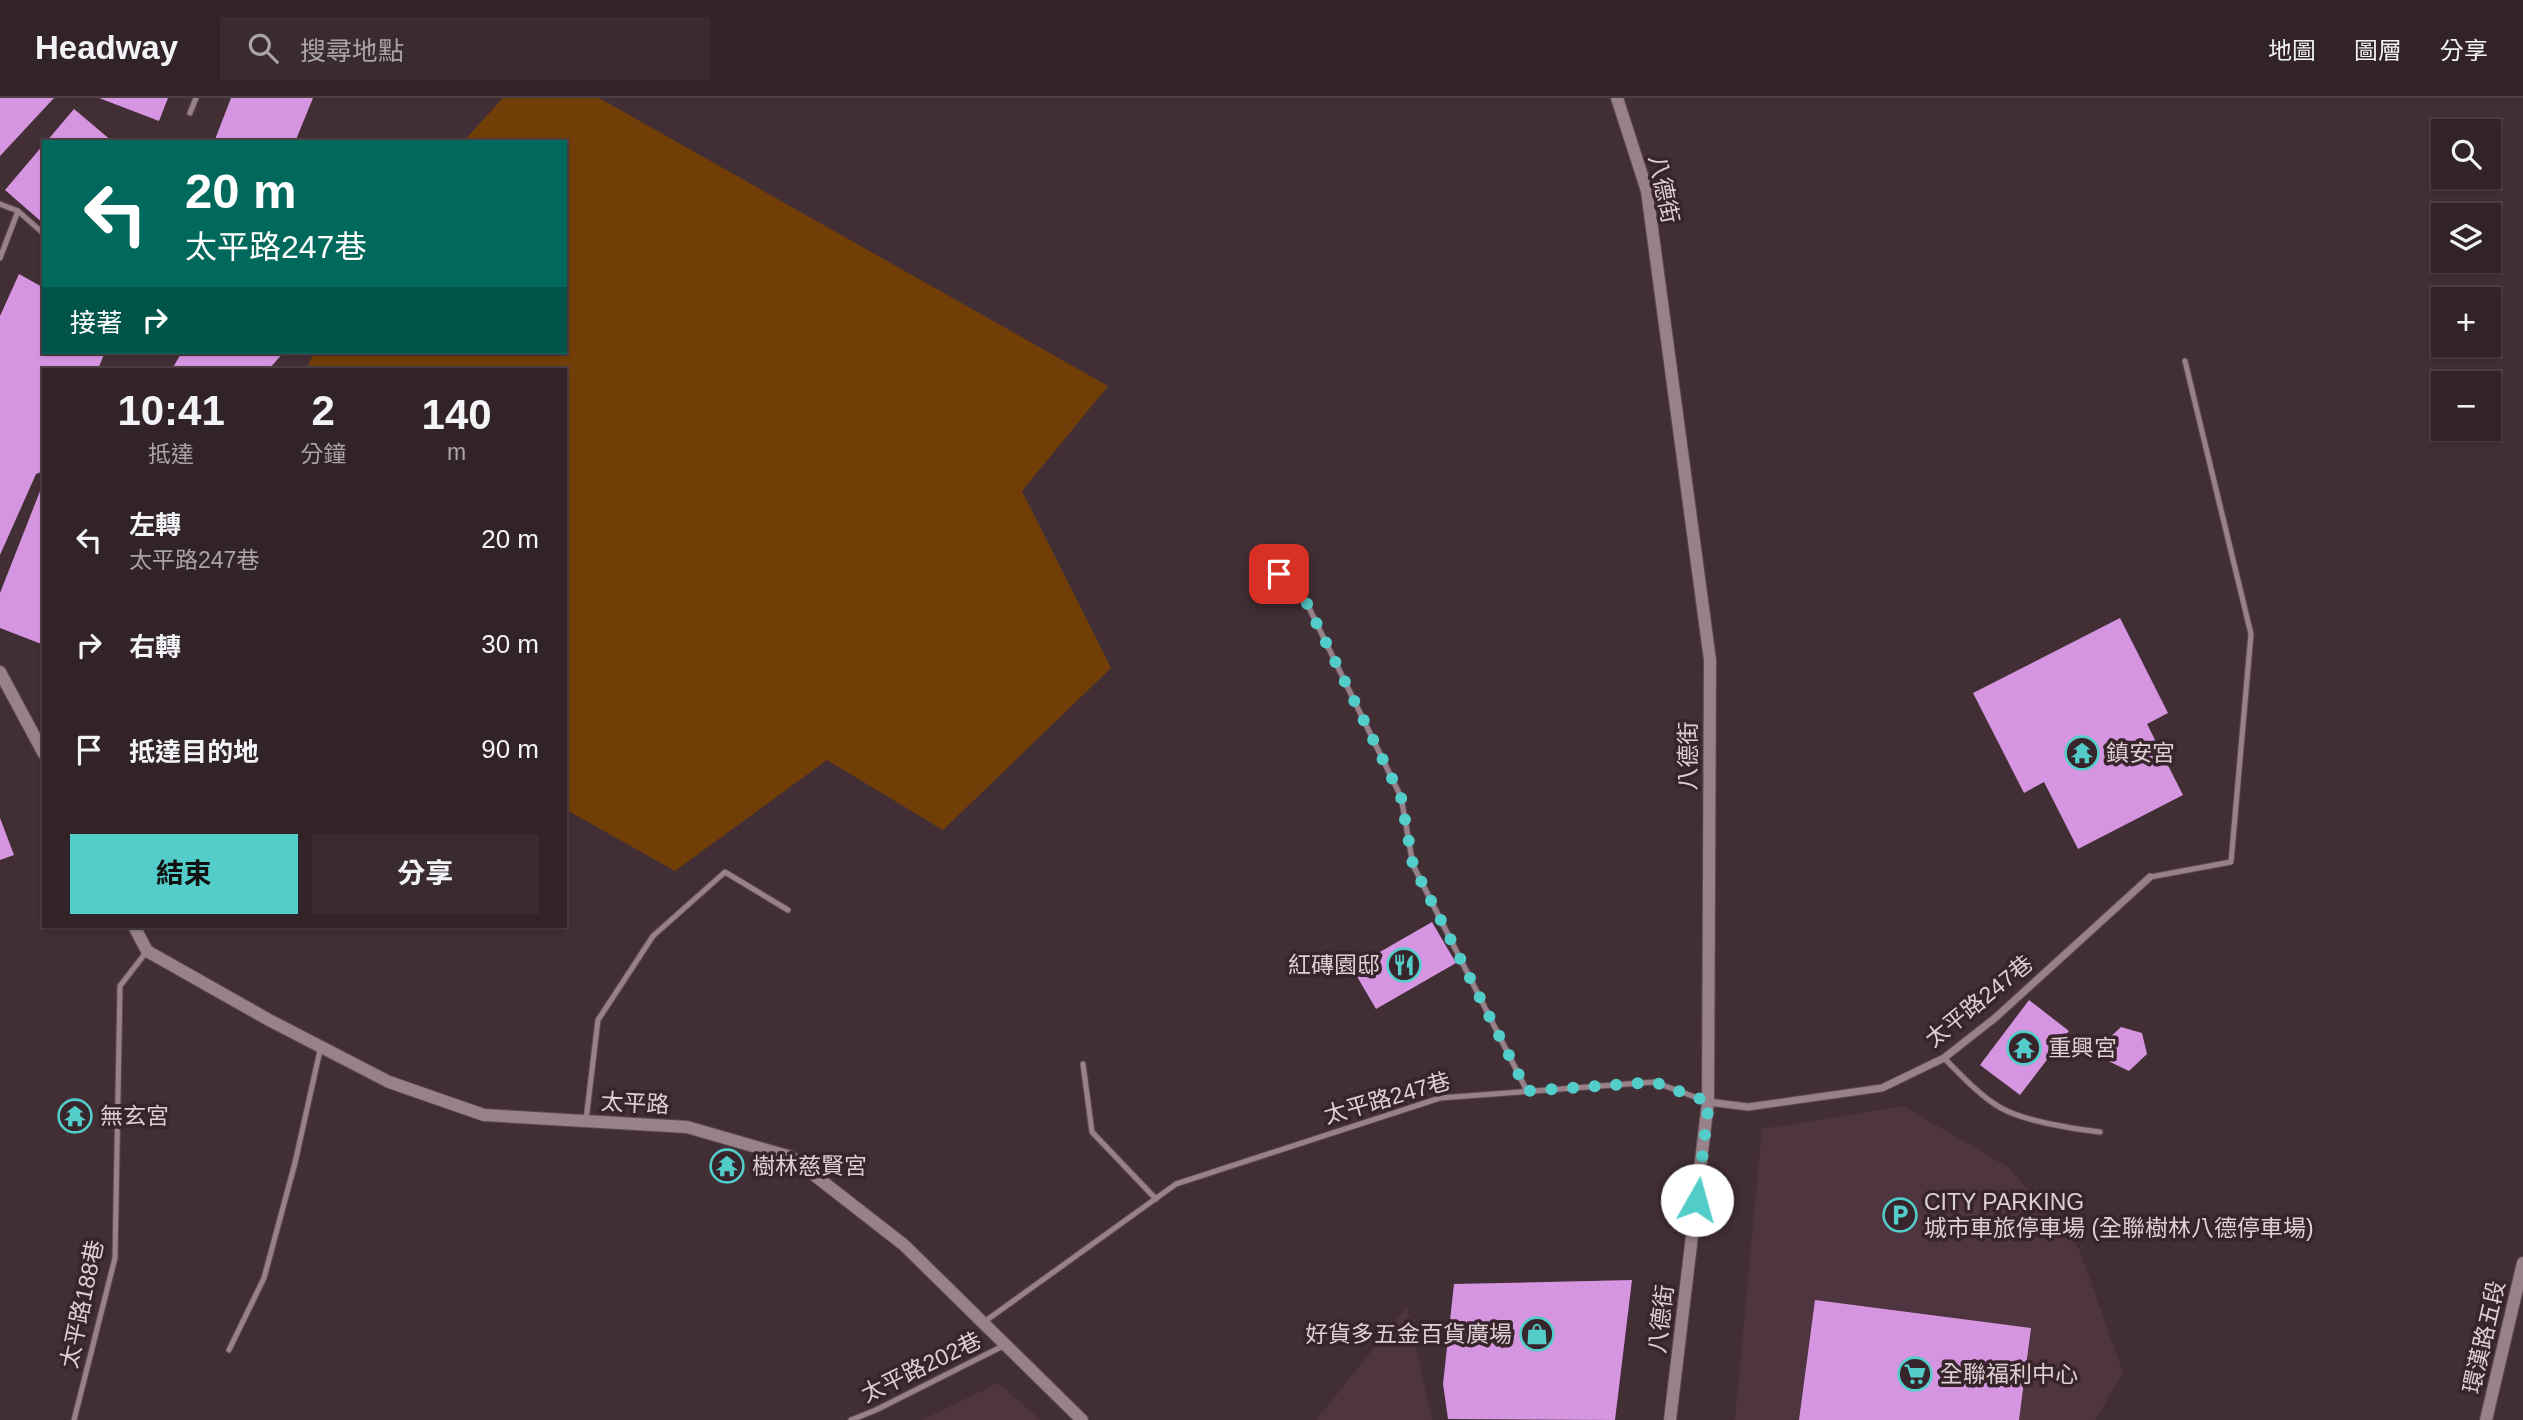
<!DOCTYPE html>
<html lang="zh-TW">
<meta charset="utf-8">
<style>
:root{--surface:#322328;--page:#3a2b30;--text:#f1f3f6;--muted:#a8a4a8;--line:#4d4045;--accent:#53cdc9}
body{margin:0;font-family:Arial,"Noto Sans TC",sans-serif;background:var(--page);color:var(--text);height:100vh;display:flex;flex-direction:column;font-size:26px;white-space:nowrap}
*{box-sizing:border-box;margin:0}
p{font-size:23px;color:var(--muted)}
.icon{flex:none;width:38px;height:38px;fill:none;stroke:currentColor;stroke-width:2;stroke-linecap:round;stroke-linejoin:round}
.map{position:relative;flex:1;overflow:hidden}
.side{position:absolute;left:42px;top:270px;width:525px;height:560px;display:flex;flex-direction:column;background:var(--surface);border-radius:0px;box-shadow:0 2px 5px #0004,0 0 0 2px var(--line)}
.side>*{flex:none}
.top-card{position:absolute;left:42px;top:42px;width:525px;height:214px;border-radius:0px;box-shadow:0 2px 5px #0004,0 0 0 2px var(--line);background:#00695c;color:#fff;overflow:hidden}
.buttons{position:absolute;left:2431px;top:21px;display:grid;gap:14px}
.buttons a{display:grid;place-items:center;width:70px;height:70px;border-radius:0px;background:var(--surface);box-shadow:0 2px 5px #0004,0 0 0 2px var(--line);font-size:35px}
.pin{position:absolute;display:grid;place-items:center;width:60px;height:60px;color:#fff;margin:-30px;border-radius:14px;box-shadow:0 4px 10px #0006}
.me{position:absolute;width:77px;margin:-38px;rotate:7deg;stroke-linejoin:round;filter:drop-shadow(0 0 5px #0008)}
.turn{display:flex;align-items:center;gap:24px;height:147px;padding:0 28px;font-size:32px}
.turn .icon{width:91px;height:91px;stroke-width:2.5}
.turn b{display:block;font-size:49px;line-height:60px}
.then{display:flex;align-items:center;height:66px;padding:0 28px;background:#0003;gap:14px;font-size:26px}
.eta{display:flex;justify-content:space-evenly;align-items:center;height:119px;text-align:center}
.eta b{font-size:42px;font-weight:700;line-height:49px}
.button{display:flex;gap:14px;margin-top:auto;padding:14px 28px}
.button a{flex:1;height:80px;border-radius:0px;background:var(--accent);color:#111;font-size:28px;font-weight:700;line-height:80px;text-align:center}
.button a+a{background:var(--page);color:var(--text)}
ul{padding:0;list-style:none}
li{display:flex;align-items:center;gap:21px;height:105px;padding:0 28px}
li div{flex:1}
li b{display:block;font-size:26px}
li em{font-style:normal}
header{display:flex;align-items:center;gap:42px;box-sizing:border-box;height:98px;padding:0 35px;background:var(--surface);border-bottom:2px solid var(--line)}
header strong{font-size:33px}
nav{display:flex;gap:38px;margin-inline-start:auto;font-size:24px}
.search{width:490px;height:63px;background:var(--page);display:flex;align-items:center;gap:18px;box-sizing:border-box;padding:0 24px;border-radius:0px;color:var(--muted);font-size:26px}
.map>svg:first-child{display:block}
</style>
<header>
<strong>Headway</strong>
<div class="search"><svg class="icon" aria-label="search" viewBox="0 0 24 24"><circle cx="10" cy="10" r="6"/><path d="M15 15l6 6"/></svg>搜尋地點</div>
<nav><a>地圖</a><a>圖層</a><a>分享</a></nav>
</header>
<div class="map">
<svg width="2523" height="1322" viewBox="0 0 2523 1322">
<rect width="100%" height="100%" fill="#422f36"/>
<g fill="#4f353f">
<polygon points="1903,1008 2008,1069 2079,1151 2123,1275 2095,1322 1735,1322 1762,1031"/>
<polygon points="1407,1209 1432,1322 1316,1322"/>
<polygon points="998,1285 1041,1322 922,1322"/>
</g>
<polygon fill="#723e07" points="503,0 599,0 1108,288 1022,393 1111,570 943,732 827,662 675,773 565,711 565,271 307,271 314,254 565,254 565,44 463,44"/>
<g fill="#d695e0">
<polygon points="0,0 54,0 0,58"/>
<polygon points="99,0 168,0 159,23"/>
<polygon points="231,0 313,0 295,44 214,44"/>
<polygon points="74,11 106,38 113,44 46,44"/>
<polygon points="44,46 44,126 5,92"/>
<polygon points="19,176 44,190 44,254 105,254 98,271 44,271 44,373 36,376 0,457 0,218"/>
<polygon points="182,254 284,254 269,271 172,271"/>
<polygon points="44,383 44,547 0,530 0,495"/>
<polygon points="2120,520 2168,615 2147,626 2183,697 2078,751 2044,684 2024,695 1973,595"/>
<polygon points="0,720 14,757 0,762"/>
<polygon points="1432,824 1456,865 1376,911 1352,870"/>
<polygon points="2029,902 2069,933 2020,997 1980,967"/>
<polygon points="2121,929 2142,935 2147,956 2129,973 2110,964 2107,942"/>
<polygon points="1632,1182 1615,1322 1448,1321 1443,1286 1454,1186"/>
<polygon points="1815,1202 2031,1230 2019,1322 1799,1322"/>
</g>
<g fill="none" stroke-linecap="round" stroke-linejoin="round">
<defs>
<g id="service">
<polyline points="190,15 196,0"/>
<polyline points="0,106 18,113"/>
<polyline points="0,160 18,113 44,136"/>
<polyline points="1260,468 1297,485 1401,699 1413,767 1527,993"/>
<polyline points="2150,779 2231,764 2251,536 2185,263"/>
<path d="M1944,960C1961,977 1980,998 2001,1010C2024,1023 2073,1031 2100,1034"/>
<polyline points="1083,966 1092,1034 1156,1101"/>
<polyline points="586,1022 598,922 653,838 725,774 788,812"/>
<polyline points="984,1224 1176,1086 1440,1000 1654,984 1706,1003"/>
<polyline points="229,1252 264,1180 295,1065 321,948"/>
<polyline points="74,1322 115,1160 120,888 147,853"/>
<polyline points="851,1322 876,1312 1005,1247"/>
</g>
<polyline id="minor" points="1708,1004 1748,1009 1882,990 1944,960 1995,920 2150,779"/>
<g id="tertiary">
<polyline points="1617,0 1647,93 1710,562 1708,1004 1670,1322"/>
<polyline points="0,574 44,656"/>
<polyline points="134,828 147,853 269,922 389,984 484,1017 687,1029 791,1059 904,1147 1082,1322"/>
<polyline points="2486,1322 2523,1165"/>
</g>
</defs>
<use href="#service" stroke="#5b4b51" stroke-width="7"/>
<use href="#minor" stroke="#5b4b51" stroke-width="9"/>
<use href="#tertiary" stroke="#5b4b51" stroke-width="14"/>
<use href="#service" stroke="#98818a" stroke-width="5"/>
<use href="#minor" stroke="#98818a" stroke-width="7"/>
<use href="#tertiary" stroke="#98818a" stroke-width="12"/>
</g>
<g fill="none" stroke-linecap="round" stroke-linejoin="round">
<polyline stroke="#53cdc9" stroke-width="12" stroke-dasharray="0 21.6" points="1279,476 1297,485 1401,699 1413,767 1527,993 1654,984 1709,1004 1697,1102"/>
</g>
<defs>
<symbol id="temple-ring" viewBox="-11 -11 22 22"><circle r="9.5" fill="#38252c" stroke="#53cdc9" stroke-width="1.5"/><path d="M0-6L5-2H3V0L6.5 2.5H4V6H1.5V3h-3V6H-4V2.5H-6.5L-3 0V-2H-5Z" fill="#53cdc9"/></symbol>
<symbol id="restaurant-ring" viewBox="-11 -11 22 22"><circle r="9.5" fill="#38252c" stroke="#53cdc9" stroke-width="1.5"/><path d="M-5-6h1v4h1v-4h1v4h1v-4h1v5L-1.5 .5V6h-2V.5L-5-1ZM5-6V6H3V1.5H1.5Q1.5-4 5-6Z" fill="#53cdc9"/></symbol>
<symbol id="parking-ring" viewBox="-11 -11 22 22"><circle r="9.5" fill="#38252c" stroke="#53cdc9" stroke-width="1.5"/><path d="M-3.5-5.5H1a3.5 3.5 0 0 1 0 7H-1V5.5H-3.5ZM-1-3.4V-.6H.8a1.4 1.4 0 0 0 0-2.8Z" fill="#53cdc9"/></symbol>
<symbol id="shop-ring" viewBox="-11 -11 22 22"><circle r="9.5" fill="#38252c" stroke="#53cdc9" stroke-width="1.5"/><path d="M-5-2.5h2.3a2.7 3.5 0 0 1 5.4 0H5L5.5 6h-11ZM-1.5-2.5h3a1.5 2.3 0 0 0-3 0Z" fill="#53cdc9"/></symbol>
<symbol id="supermarket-ring" viewBox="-11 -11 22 22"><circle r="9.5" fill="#38252c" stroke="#53cdc9" stroke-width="1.5"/><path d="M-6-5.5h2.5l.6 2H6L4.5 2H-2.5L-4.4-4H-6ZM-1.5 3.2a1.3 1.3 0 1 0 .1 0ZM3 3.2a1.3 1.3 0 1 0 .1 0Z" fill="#53cdc9"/></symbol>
</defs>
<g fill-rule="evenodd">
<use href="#temple-ring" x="2063" y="636" width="38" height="38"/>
<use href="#restaurant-ring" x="1385" y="848" width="38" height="38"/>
<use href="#temple-ring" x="2005" y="931" width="38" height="38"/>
<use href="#temple-ring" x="56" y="999" width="38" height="38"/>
<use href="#temple-ring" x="708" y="1049" width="38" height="38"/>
<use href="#parking-ring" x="1881" y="1098" width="38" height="38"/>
<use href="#shop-ring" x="1518" y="1217" width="38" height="38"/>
<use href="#supermarket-ring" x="1896" y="1257" width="38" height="38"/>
</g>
<g text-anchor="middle" stroke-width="7" stroke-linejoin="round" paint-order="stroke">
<g font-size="23" fill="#ddd0d4" stroke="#38252c">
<text transform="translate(1664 91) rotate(78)" y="8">八德街</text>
<text transform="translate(1688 658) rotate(-90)" y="8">八德街</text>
<text transform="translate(1979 903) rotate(-39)" y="8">太平路247巷</text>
<text transform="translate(1387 1000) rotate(-16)" y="8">太平路247巷</text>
<text transform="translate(635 1005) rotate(3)" y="8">太平路</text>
<text transform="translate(82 1206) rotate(-78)" y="8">太平路188巷</text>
<text transform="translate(1661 1221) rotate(-83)" y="8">八德街</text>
<text transform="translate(2484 1239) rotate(-77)" y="8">環漢路五段</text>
<text transform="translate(921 1269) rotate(-26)" y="8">太平路202巷</text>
</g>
<g font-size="23" fill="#ddd0d4" stroke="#38252c" text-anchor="start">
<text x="2106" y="663">鎮安宮</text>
<text x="1380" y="875" text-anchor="end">紅磚園邸</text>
<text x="2048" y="958">重興宮</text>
<text x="100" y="1026">無玄宮</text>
<text x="752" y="1076">樹林慈賢宮</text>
<text x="1924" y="1112">CITY PARKING<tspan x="1924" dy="26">城市車旅停車場 (全聯樹林八德停車場)</tspan></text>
<text x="1512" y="1244" text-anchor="end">好貨多五金百貨廣場</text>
<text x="1940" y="1284">全聯福利中心</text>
</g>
</g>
</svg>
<div class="buttons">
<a><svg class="icon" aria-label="search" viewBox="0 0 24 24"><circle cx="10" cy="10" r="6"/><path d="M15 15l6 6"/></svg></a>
<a><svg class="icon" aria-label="layers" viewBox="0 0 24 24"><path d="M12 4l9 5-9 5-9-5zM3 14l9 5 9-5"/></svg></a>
<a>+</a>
<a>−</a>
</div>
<div class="pin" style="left:1279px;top:476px;background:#d93025"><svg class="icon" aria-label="arrive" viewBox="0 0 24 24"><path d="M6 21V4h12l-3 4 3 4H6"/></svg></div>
<svg class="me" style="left:1697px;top:1102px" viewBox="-20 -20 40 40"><circle r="19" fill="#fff"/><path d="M0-13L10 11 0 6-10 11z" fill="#53cdc9"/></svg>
<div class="top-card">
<div class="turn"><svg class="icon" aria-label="left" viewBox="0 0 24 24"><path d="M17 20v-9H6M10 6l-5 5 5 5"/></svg><div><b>20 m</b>太平路247巷</div></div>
<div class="then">接著<svg class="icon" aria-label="right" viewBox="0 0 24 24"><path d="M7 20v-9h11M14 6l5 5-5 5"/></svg></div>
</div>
<section class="side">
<div class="eta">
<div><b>10:41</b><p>抵達</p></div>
<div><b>2</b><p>分鐘</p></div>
<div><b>140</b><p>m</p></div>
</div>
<ul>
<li><svg class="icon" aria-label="left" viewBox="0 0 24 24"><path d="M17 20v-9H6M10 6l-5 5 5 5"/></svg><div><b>左轉</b><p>太平路247巷</p></div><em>20 m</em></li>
<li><svg class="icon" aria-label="right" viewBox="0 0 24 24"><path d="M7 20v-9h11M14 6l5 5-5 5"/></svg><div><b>右轉</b></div><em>30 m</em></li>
<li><svg class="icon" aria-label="arrive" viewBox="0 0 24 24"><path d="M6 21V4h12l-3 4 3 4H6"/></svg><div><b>抵達目的地</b></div><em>90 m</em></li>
</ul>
<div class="button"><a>結束</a><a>分享</a></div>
</section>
</div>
